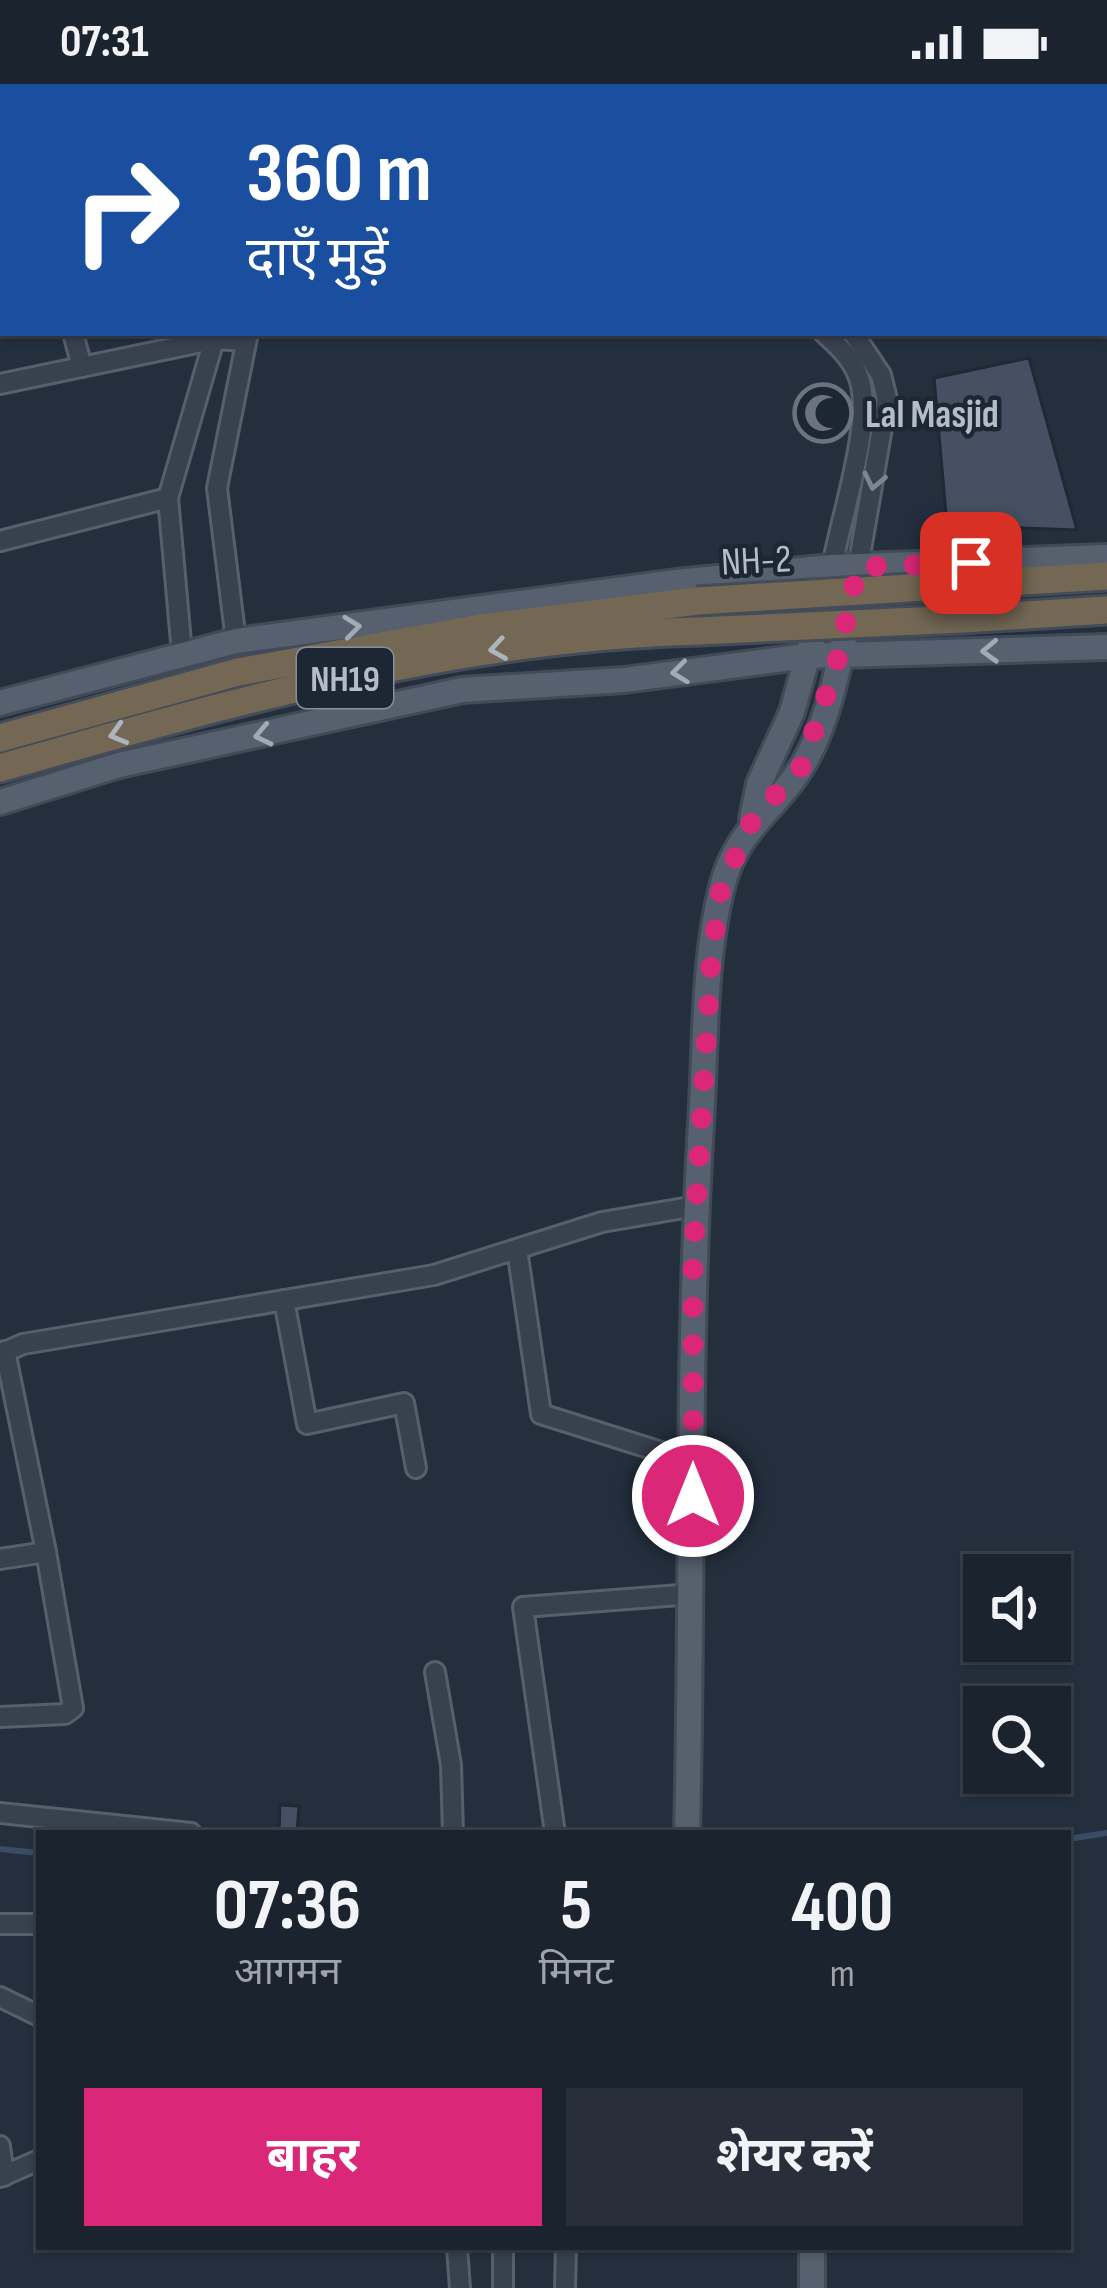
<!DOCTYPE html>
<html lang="hi">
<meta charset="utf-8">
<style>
:root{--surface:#1b232e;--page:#282f3a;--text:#f1f3f6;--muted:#a0a4aa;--line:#39404a;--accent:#db2777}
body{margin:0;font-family:"Sofia Sans Condensed","Noto Sans Devanagari",sans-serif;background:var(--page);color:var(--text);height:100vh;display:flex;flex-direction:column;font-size:45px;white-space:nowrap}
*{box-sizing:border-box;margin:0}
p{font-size:39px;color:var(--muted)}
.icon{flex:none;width:66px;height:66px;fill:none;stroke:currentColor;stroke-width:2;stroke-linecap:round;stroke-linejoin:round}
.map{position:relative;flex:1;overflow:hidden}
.sheet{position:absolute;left:36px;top:1746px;width:1035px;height:420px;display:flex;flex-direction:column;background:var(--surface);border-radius:0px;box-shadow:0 3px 9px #0004,0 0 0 3px var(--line)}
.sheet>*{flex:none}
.guide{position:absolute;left:0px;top:0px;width:1107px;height:252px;box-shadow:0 3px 9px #0004,0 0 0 3px var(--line);background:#1a4fa0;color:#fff;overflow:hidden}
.fabs{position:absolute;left:963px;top:1470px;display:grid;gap:24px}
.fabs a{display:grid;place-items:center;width:108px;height:108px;border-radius:0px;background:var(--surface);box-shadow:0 3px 9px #0004,0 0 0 3px var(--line);font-size:60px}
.pin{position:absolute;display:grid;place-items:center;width:102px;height:102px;color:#fff;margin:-51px;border-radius:24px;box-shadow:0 6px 18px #0006}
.me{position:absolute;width:132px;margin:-66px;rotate:0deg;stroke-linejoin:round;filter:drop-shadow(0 0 9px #0008)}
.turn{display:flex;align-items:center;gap:42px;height:252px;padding:0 48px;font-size:54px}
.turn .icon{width:156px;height:156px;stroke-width:2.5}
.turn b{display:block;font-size:84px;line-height:102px}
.eta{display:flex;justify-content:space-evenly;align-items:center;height:204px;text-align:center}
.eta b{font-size:72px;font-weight:700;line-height:84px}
.button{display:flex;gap:24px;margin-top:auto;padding:24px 48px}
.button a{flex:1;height:138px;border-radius:0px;background:var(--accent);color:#fff;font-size:48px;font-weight:700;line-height:138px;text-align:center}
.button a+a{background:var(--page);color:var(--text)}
.status{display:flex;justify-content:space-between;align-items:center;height:84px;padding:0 60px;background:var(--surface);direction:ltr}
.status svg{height:33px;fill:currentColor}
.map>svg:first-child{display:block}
</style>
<div class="status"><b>07:31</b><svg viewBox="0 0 49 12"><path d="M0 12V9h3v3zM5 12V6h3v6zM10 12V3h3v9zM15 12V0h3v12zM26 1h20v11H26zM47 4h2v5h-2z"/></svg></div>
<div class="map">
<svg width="1107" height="2204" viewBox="0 0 1107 2204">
<rect width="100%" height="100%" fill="#242f3e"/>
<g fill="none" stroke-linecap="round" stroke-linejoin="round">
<g stroke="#394c67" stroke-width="6">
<polyline points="1068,1755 1107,1749"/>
<polyline points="0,1765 39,1769"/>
</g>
</g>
<g fill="#455162" stroke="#1f2835" stroke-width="3">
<polygon points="1029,274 1077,446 947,441 934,294"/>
<polygon points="280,1721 299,1722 297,1749 279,1748"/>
</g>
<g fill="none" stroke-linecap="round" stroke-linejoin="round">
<defs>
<g id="minor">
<polyline points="588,0 590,3"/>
<polyline points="296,3 297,0"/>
<polyline points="439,3 440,0"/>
<polyline points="655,3 663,0"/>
<polyline points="0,72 3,72"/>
<polyline points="73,249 82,283"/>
<path d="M824,249C838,262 852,274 859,294C874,336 840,436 832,483"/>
<polyline points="853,249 881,291 887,315 858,483"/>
<polyline points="0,300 216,255 246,257"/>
<polyline points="0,457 168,414"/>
<polyline points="236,557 217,404 248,249"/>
<polyline points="182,569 168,414 216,249"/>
<polyline points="517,1165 541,1330 693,1378"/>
<polyline points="284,1216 307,1340 404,1319 416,1384"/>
<polyline points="0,1270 23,1260 434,1191 602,1138 696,1122"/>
<polyline points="0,1475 46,1468 5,1267"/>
<polyline points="435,1588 451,1681 453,1749"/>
<polyline points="0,1633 65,1630 73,1624 46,1468"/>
<polyline points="0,1729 191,1749"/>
<polyline points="555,1749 523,1523 693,1510"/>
<polyline points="0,1840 39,1840"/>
<polyline points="0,1913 39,1932"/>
<polyline points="0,2062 4,2092"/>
<polyline points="0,2093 39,2076"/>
<polyline points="457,2163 460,2204"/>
<polyline points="503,2163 503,2204"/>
<polyline points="565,2204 566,2163"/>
</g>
<g id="major">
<polyline points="0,619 236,557 676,498 832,483 1107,473"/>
<polyline points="0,718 119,681 462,606 624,596 806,572 1107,563"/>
<polyline points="752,735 759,700 792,628 829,495"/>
<path d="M687,1749C693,1512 687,1275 701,1039C706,962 703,878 722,803C736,746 772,729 801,684C836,628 844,546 858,483"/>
<polyline points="812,2163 812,2204"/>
</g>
<g id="highway">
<polyline points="958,501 1107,492"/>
<polyline points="962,535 1107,526"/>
<polyline points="0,654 238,588 481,544 697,517"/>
<path d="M0,684C228,619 459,553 698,547"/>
</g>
</defs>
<use href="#minor" stroke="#565f6c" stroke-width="24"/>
<use href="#major" stroke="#414a57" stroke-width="30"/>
<use href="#highway" stroke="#434c59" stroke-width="33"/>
<use href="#minor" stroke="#38414e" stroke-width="18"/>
<use href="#major" stroke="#56606e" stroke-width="24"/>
<use href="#highway" stroke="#746855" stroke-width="27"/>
<defs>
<g id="highway-bridge">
<polyline points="697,517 958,501"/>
<polyline points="698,547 962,535"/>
</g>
</defs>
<use href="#highway-bridge" stroke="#434c59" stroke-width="33" stroke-linecap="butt"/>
<use href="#highway-bridge" stroke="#746855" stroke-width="27"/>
</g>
<defs><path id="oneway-chevron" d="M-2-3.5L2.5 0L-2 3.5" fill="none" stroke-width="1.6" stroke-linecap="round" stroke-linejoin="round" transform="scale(3)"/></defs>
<use stroke="#7c8592" href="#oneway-chevron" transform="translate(874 397) rotate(102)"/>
<g stroke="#a1aab7">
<use href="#oneway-chevron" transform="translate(352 543) rotate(-7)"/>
<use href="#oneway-chevron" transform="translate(990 567) rotate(178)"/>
<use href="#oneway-chevron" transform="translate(680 588) rotate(173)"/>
<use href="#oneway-chevron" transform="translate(263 651) rotate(168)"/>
</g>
<g stroke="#aeb4bd">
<use href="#oneway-chevron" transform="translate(498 565) rotate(171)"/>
<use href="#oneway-chevron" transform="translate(118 650) rotate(164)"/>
</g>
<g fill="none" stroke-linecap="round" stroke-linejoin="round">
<polyline stroke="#db2777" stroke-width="21" stroke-dasharray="0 37.8" points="693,1412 693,1175 711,878 721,804 752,737 802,682 836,582 858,483 971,479"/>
</g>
<defs>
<symbol id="mosque-ring" viewBox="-11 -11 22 22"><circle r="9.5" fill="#1d2633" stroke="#6b7280" stroke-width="1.5"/><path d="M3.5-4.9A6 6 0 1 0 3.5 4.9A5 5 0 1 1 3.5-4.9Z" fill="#6b7280"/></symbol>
</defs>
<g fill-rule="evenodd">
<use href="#mosque-ring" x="790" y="296" width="66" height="66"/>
</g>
<g text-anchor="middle" stroke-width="9" stroke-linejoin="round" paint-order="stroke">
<rect fill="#1d2633" stroke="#878f9c" stroke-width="3" x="297" y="564" width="96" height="60" rx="9"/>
<g font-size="36" font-weight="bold" fill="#b4bcc9">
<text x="345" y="607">NH19</text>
</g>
<g font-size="39" font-weight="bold" fill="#b4bcc9" stroke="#1d2633" text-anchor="start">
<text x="865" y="343">Lal Masjid</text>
</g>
<g font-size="39" fill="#b4bcc9" stroke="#1d2633">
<text transform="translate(756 475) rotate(-3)" y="14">NH-2</text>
</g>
</g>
</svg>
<div class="fabs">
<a><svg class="icon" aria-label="sound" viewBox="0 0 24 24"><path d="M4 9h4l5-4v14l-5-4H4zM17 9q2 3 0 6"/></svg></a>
<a><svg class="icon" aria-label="search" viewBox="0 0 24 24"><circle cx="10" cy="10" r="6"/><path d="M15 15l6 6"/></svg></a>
</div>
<div class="pin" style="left:971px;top:479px;background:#d93025"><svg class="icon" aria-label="arrive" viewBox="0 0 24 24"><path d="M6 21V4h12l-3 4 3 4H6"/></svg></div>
<svg class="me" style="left:693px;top:1412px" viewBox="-20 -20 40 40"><circle r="17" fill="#db2777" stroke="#fff" stroke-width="3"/><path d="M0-11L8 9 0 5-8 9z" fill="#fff"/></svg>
<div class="guide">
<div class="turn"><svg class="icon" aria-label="right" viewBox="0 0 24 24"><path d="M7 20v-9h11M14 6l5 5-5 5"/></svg><div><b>360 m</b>दाएँ मुड़ें</div></div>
</div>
<section class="sheet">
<div class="eta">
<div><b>07:36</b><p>आगमन</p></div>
<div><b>5</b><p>मिनट</p></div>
<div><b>400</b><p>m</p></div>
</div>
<div class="button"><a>बाहर</a><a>शेयर करें</a></div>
</section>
</div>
